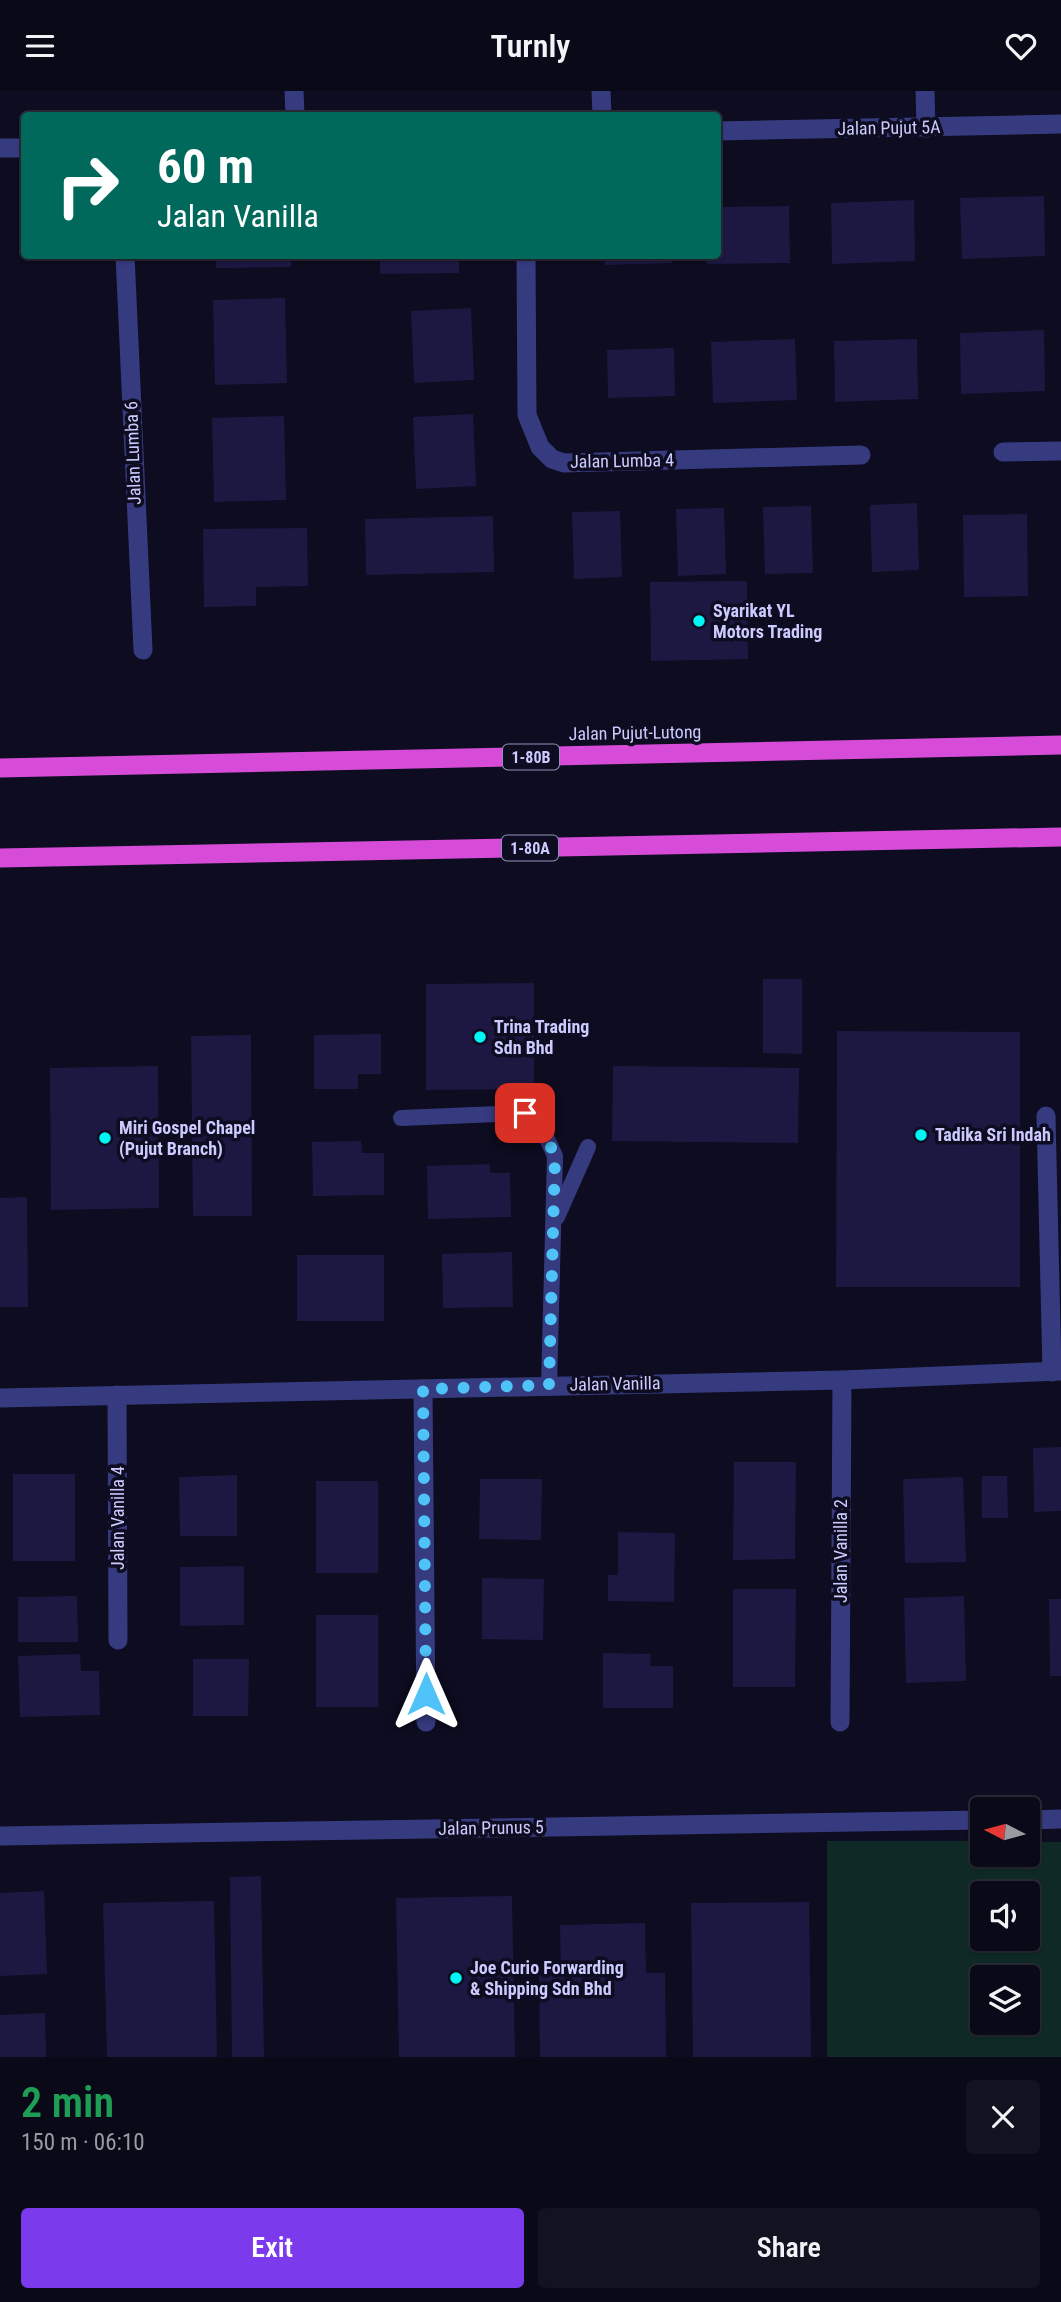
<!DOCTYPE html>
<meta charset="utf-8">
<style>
:root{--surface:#0a0918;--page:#131221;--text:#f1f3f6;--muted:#999aa2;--line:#2a2a37;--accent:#7c3aed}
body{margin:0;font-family:"Roboto Condensed",sans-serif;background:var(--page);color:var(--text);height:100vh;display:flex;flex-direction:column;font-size:26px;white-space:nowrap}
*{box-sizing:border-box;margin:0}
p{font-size:23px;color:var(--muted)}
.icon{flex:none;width:38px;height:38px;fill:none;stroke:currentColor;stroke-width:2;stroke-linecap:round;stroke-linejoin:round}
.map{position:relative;height:1966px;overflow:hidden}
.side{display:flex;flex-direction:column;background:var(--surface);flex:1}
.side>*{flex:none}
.hud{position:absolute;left:21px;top:21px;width:700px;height:147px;border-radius:7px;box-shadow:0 2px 5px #0004,0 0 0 2px var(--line);background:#00695c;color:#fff;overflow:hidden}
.needle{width:46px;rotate:276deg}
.fabs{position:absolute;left:970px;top:1706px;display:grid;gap:14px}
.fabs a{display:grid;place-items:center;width:70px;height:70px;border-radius:7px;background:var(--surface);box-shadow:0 2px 5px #0004,0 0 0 2px var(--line);font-size:35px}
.pin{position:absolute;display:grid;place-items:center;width:60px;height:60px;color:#fff;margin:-30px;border-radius:14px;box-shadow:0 4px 10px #0006}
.me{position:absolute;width:77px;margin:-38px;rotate:0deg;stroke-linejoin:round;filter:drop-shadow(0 0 5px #0008)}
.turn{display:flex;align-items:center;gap:24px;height:147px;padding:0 21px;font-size:32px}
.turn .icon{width:91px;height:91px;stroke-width:2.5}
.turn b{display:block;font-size:49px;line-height:60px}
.round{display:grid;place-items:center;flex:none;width:74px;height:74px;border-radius:7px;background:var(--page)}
.head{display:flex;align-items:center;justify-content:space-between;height:119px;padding:0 21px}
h1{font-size:42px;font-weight:600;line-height:52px;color:#1e9e55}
.button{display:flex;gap:14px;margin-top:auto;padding:14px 21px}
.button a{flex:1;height:80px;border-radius:7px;background:var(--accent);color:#fff;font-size:28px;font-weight:600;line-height:80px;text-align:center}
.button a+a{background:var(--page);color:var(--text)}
header{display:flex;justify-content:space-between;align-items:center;height:91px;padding:0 21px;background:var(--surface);font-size:32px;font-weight:600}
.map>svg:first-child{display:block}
</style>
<header><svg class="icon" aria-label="menu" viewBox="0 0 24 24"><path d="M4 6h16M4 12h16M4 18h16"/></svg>Turnly<svg class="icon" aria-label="heart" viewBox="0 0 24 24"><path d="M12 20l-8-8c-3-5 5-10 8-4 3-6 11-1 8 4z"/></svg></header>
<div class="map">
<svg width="1061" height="1966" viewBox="0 0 1061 1966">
<rect width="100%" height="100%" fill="#0d0c20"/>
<path fill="#0f2a26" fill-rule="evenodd" d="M827,1750H982V1764H1027V1751H1061V1966H827ZM982,1802H1027V1848H982ZM982,1886H1027V1932H982Z"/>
<g fill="#1c1841">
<polygon points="1044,105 1045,165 962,168 960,107"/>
<polygon points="914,109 915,170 832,173 831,112"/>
<polygon points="789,115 790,172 707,173 707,164 718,164 718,116"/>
<polygon points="216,164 291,164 291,176 216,177"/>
<polygon points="380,164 459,164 459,182 380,183"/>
<polygon points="604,164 672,164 672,172 605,174"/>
<polygon points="285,207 287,292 215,294 213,209"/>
<polygon points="471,217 474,289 414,292 411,220"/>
<polygon points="1044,239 1045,300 961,303 960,242"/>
<polygon points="795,248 797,309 713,312 711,251"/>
<polygon points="917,248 918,308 835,311 834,250"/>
<polygon points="674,257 675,305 608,307 607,259"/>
<polygon points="473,323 476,395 416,398 413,326"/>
<polygon points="284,325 286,409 214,411 212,327"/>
<polygon points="917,412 919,479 872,481 870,414"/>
<polygon points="811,415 813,482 765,483 763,416"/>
<polygon points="724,417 726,483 678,485 676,418"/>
<polygon points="620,420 622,486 574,488 572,421"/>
<polygon points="1027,423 1028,505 964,506 963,424"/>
<polygon points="493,425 494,481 366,484 365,428"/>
<polygon points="307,437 308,495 256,496 256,515 204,516 203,438"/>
<polygon points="747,490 748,568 651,570 650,491"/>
<polygon points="763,888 802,888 802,963 763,962"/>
<polygon points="534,892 534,998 426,999 426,893"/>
<polygon points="837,940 1020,941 1020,1196 836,1196"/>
<polygon points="381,943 381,983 358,983 358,998 314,998 314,944"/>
<polygon points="251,944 252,1125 193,1125 191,945"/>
<polygon points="158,975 159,1117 51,1119 50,977"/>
<polygon points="613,975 799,977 798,1052 612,1050"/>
<polygon points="361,1050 362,1062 384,1062 384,1104 313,1105 312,1051"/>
<polygon points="490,1073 490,1082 510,1082 511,1126 428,1128 427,1075"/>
<polygon points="27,1106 28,1216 0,1216 0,1107"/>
<polygon points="512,1161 513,1216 443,1217 442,1163"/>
<rect x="297" y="1164" width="87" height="66"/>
<polygon points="1061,1356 1061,1420 1034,1421 1033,1357"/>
<polygon points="734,1371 796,1371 795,1468 733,1469"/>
<rect x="13" y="1383" width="62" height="87"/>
<polygon points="237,1384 237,1445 180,1445 179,1386"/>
<polygon points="982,1385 1007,1385 1008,1427 982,1427"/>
<polygon points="963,1386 966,1471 905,1472 903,1388"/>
<polygon points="480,1388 542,1388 541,1449 479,1448"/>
<rect x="316" y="1390" width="62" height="92"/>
<polygon points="618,1441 675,1442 674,1511 608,1510 608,1484 618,1484"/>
<polygon points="244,1475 244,1534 180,1535 180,1476"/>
<polygon points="482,1487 544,1488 543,1549 482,1548"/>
<polygon points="733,1498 796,1498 795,1596 733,1596"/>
<polygon points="77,1505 78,1551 18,1551 18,1506"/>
<polygon points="964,1505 966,1590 906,1592 904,1507"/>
<polygon points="1049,1508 1061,1508 1061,1585 1050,1585"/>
<rect x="316" y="1524" width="62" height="92"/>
<polygon points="603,1562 651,1563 650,1575 673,1575 673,1617 603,1617"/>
<polygon points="80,1563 81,1580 99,1580 100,1624 20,1626 18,1565"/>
<polygon points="193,1568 249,1568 248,1625 193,1625"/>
<polygon points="261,1785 264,1966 232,1966 230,1786"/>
<polygon points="44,1800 47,1883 0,1885 0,1802"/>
<polygon points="512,1805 515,1966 399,1966 396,1807"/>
<polygon points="214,1810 217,1966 107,1966 103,1812"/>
<polygon points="809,1811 811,1966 693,1966 691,1812"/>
<polygon points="645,1832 646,1882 665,1882 666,1966 540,1966 539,1884 561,1884 560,1834"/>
<polygon points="45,1922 46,1966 0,1966 0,1924"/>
</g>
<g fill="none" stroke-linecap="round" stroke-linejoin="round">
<g stroke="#363b80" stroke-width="16">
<polyline points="401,1027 525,1022 542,1037 555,1065 549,1295"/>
<polyline points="557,1126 588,1056"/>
</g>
<g stroke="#363b80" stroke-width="19">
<polyline points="294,0 295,24"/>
<polyline points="601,0 602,24"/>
<polyline points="925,0 926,37"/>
<polyline points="718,40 1061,33"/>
<polyline points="0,57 24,57"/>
<polyline points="125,164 143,559"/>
<polyline points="526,164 527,324 540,356 552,368 564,372 861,364"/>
<polyline points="1003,361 1061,360"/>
<polyline points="1046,1025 1052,1281"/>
<polyline points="423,1298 426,1631"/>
<polyline points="117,1304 118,1549"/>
<polyline points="0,1307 842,1289 1061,1280"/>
<polyline points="840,1631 842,1289"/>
<polyline points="1027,1729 1061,1728"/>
<polyline points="0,1745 982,1729"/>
</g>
<g stroke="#d64cd9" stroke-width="19">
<polyline points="0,677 1061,654"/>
<polyline points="0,767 1061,746"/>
</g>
</g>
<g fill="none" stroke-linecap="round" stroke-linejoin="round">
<polyline stroke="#4fc3f7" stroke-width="12" stroke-dasharray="0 21.6" points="426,1603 423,1298 549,1294 555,1065 542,1037 525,1022"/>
</g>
<g fill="#00f6f4" stroke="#0d0c20" stroke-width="2.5">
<circle cx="699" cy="530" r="7"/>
<circle cx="480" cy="946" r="7"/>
<circle cx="921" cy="1044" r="7"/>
<circle cx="105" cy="1047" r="7"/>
<circle cx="456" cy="1887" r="7"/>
</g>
<g text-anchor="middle" stroke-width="7" stroke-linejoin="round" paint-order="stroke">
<g fill="#0d0c20" stroke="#9292bc" stroke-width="2">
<rect x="503" y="653.5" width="56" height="25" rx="5"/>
<rect x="502" y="744.5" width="56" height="25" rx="5"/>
</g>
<g font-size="16" font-weight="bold" fill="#cbcbff">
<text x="531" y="672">1-80B</text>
<text x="530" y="763">1-80A</text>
</g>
<g font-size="18" fill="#cbcbff" stroke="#0d0c20">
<text transform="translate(889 37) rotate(-1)" y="6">Jalan Pujut 5A</text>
<text transform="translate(133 362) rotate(-92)" y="6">Jalan Lumba 6</text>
<text transform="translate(622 370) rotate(-1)" y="6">Jalan Lumba 4</text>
<text transform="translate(635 642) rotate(-1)" y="6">Jalan Pujut-Lutong</text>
<text transform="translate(615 1293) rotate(-1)" y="6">Jalan Vanilla</text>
<text transform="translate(118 1427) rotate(-90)" y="6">Jalan Vanilla 4</text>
<text transform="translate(841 1460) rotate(-90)" y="6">Jalan Vanilla 2</text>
<text transform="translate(491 1737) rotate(-1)" y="6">Jalan Prunus 5</text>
</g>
<g font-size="18" font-weight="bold" fill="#cbcbff" stroke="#0d0c20" text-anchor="start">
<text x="713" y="526">Syarikat YL<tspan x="713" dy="21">Motors Trading</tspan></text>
<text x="494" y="942">Trina Trading<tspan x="494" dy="21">Sdn Bhd</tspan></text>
<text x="119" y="1043">Miri Gospel Chapel<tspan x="119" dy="21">(Pujut Branch)</tspan></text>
<text x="935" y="1050">Tadika Sri Indah</text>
<text x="470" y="1883">Joe Curio Forwarding<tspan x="470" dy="21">&amp; Shipping Sdn Bhd</tspan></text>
</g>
</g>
</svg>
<div class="fabs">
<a><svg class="needle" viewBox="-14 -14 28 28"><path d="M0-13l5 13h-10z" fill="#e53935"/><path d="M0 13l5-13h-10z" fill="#999aa2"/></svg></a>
<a><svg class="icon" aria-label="sound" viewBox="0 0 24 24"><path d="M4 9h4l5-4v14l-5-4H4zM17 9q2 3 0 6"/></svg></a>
<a><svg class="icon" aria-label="layers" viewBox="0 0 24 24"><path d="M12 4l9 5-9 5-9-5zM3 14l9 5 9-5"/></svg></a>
</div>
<div class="pin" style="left:525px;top:1022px;background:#d93025"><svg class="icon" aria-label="arrive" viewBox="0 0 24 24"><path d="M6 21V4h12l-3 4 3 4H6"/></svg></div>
<svg class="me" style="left:426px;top:1603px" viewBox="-20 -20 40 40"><path d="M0-17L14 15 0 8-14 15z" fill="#4fc3f7" stroke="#fff" stroke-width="4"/></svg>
<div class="hud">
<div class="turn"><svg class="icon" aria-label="right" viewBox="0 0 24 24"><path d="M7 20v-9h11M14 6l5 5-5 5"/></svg><div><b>60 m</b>Jalan Vanilla</div></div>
</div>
</div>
<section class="side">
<div class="head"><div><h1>2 min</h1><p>150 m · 06:10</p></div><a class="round"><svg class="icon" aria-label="close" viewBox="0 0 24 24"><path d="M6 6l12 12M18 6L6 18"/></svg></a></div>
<div class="button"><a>Exit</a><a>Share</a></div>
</section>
